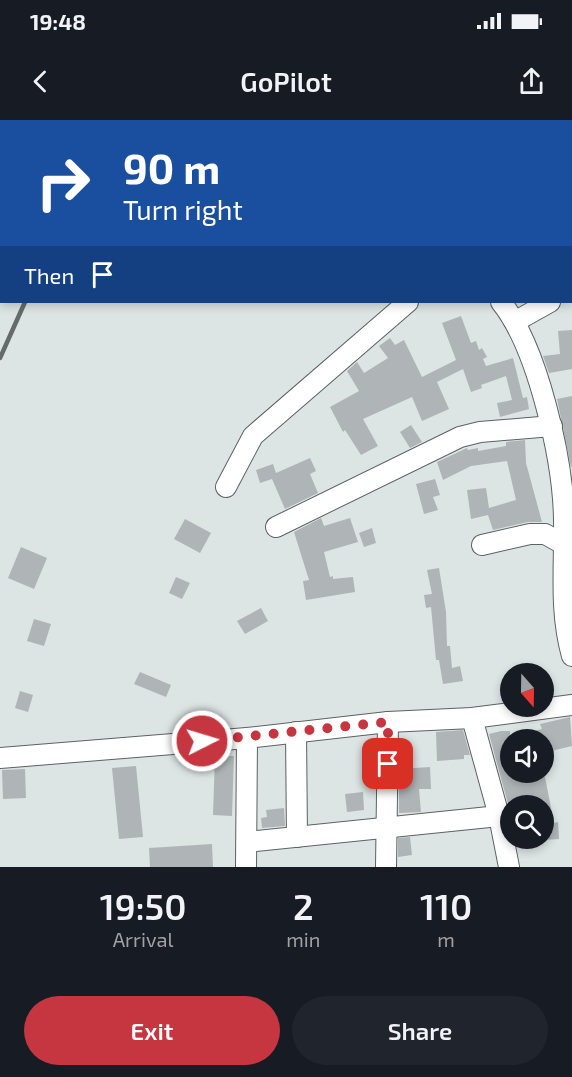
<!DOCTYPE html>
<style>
:root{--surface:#171b24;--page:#20242c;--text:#f1f3f6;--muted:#9ea1a6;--accent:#c63641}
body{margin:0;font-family:"Exo 2",sans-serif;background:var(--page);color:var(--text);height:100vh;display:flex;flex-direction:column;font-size:22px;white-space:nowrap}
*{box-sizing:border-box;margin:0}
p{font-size:20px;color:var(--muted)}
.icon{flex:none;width:33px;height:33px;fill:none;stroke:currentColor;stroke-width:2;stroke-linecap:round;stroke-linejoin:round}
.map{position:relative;height:747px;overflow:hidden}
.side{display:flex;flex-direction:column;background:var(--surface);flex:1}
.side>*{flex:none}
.top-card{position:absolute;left:0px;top:0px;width:573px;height:183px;box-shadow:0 3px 9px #0003;background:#1a4fa0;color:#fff;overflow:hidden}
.needle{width:39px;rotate:160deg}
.buttons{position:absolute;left:500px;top:543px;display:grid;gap:12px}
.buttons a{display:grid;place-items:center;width:54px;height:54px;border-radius:50%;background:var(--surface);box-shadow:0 3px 9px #0003;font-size:30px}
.pin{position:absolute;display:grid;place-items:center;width:51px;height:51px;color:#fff;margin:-26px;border-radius:12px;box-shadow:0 3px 9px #0006}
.me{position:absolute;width:66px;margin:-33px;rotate:85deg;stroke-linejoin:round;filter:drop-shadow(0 0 4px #0008)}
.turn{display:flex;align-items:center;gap:21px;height:126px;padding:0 24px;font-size:27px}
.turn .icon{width:78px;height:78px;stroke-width:2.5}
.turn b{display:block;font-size:42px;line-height:51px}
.then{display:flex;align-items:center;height:57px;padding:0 24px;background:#0003;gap:12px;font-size:22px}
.eta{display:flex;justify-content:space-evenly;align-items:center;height:102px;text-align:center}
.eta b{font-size:36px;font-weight:600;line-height:42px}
.action{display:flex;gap:12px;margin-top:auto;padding:12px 24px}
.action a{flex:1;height:69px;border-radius:36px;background:var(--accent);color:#fff;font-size:24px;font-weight:600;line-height:69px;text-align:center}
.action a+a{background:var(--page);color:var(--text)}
.status{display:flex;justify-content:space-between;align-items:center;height:42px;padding:0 30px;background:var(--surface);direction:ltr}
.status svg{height:16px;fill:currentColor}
header{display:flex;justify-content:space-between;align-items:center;height:78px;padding:0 24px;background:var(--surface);font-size:27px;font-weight:600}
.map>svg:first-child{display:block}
</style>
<div class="status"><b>19:48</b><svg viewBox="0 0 49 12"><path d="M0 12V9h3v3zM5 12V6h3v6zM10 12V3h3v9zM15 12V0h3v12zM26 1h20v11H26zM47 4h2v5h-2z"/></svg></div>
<header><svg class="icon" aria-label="back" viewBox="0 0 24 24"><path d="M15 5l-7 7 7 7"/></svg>GoPilot<svg class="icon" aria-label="share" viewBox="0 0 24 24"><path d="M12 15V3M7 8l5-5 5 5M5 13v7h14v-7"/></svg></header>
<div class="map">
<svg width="572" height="747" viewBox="0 0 572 747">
<rect width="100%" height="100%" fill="#dde4e4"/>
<g fill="#afb5b6">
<polygon points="461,196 471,223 476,221 479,230 482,228 487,237 483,239 486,246 513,238 523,278 527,277 529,289 500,297 497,283 512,280 506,256 481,265 482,268 471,272 463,249 437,262 449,289 422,301 412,277 363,299 378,326 361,335 345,310 343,312 330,287 359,271 347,251 357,242 364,253 388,238 379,226 390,218 395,225 404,220 422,257 456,240 442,203"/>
<polygon points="572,210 572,249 549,253 543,236 560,234 558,211"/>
<polygon points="572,276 572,347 571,347 557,279"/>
<polygon points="411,305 422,322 410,328 400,312"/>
<polygon points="525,320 526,343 542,402 528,402 493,410 488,395 471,399 467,370 486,368 489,388 516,380 507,341 471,346 443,360 437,342 467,328 468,330 478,328 478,331 506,326 506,322"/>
<polygon points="310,338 316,351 310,354 318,373 285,389 272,359 260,363 256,350 273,344 276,353"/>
<polygon points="435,359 440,375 433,377 438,390 424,394 416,364"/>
<polygon points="321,398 324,406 350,398 358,422 324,432 330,457 333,456 333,459 353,457 355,472 306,480 303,461 309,460 294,412"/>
<polygon points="185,399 211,413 200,433 174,419"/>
<polygon points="372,408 376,423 364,427 359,413"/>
<polygon points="21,427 47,438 34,469 8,458"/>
<polygon points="439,448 446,492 447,526 450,526 452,548 460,546 463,561 443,564 439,540 436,540 431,487 426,488 424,475 432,474 427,450"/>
<polygon points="176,457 190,463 182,479 169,473"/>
<polygon points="261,488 268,501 245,514 237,501"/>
<polygon points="34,499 51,504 44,526 27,521"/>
<polygon points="140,552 171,565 166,577 134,564"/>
<polygon points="20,571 33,575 28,592 15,588"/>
<polygon points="570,597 572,626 547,632 544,620 518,620 518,615 542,609 540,604"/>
<polygon points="463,610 470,635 464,635 464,639 437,641 436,612"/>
<polygon points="501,611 510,611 510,652 544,652 554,703 558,702 559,719 543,720 543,686 510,686 510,691 489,614"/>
<polygon points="215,636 234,636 232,696 213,695"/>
<polygon points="136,646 143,717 119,719 112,648"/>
<polygon points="430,647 431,669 419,669 421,692 399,693 399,649"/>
<polygon points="25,649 26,678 3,679 2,650"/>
<polygon points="363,672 364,690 347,692 345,674"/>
<polygon points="284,688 285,706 262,708 261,698 267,697 266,690"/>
<polygon points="410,717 412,735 398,737 398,718"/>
<polygon points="212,724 213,747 150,747 149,728"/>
</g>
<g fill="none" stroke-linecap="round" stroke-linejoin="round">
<defs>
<g id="minor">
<polyline points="251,0 254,2"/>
<polyline points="25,2 26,0"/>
<polyline points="0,41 2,40"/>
<polyline points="0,68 2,64"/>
<polyline points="572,135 572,134"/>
<polyline points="572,167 572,166"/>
<path d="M501,182C538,228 563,340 564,399C565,446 559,490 572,536"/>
<polyline points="516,201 550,182"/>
<polyline points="226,367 253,316 408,182"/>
<polyline points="276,407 460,317 480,312 552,306"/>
<polyline points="482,425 530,414 545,414 563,424"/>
<polyline points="472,598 499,696 509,747"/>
<polyline points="296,612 297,717"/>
<polyline points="0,638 247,618 388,602 472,598 572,585"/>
<polyline points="247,722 499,696"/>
<polyline points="246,747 247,618"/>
<polyline points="386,747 388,602"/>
</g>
</defs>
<use href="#minor" stroke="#5c6262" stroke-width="22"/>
<use href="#minor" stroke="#fff" stroke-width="20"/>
<g stroke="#676a6b" stroke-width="4.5">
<polyline points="106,2 107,0"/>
<polyline points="0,238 25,182"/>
</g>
</g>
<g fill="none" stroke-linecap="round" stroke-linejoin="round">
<polyline stroke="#c63641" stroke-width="10" stroke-dasharray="0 18" points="202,621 388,602 388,644"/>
</g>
</svg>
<div class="buttons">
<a><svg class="needle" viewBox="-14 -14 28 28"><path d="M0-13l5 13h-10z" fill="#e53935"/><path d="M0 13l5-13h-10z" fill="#9ea1a6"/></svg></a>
<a><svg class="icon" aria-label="sound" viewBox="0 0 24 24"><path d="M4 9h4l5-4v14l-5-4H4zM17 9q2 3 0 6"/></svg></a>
<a><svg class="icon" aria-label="search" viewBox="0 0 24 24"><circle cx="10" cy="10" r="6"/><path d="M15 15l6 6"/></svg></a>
</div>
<div class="pin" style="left:388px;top:644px;background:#d93025"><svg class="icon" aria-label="arrive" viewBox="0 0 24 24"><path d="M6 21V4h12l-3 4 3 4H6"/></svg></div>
<svg class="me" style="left:202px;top:621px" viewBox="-20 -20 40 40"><circle r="17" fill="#c63641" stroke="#fff" stroke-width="3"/><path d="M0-11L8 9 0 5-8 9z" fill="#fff"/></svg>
<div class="top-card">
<div class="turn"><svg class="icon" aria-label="right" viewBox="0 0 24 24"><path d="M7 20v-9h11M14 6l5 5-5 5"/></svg><div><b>90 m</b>Turn right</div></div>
<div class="then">Then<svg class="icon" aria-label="arrive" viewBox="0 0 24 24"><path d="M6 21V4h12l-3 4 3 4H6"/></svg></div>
</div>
</div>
<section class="side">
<div class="eta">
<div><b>19:50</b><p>Arrival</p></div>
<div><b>2</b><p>min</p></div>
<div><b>110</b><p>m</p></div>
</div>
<div class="action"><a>Exit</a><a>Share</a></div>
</section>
